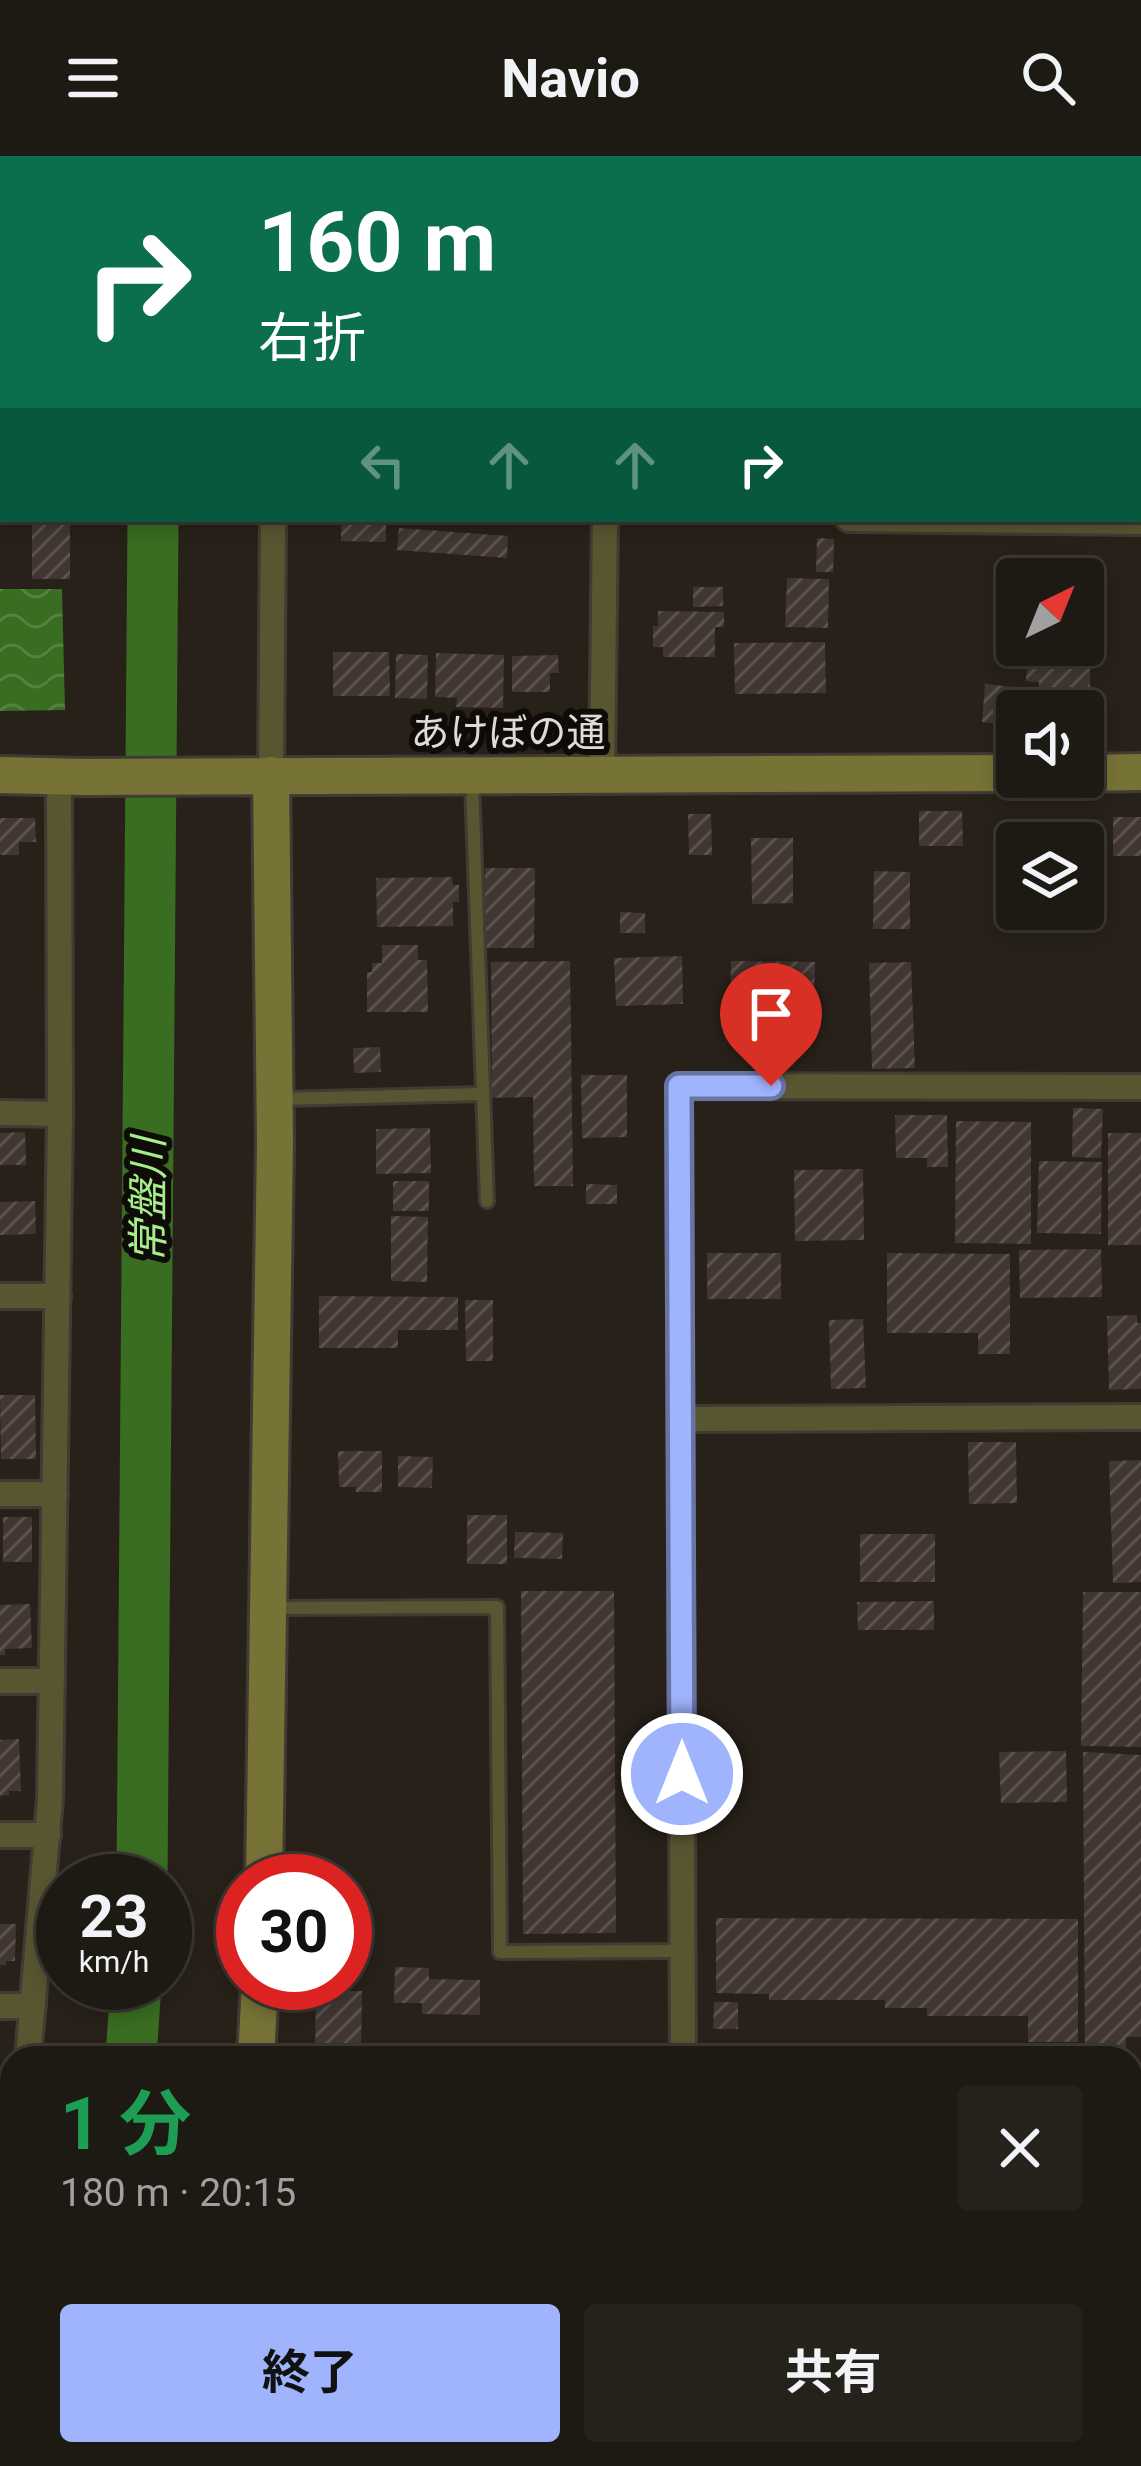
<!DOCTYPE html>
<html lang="ja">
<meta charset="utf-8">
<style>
:root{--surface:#1d1913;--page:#25221c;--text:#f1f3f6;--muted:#a0a0a0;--line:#3b3833;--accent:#a0b3fd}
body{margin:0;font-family:Roboto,"Noto Sans JP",sans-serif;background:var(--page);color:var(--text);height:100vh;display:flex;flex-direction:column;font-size:45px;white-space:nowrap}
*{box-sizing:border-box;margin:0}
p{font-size:39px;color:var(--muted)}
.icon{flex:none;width:66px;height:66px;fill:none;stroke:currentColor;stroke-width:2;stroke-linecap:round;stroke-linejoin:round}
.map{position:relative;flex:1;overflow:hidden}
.sheet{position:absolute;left:0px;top:1890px;width:1143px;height:420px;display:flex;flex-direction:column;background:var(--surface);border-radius:36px 36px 0 0;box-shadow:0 6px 18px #0003,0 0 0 3px var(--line)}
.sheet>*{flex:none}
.hud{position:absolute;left:0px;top:0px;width:1143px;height:366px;box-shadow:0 6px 18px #0003,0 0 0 3px var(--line);background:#0b6e4f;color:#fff;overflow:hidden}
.needle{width:78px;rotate:43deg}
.tools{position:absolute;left:996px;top:402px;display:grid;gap:24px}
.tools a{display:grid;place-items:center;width:108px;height:108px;border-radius:12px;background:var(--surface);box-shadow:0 6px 18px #0003,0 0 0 3px var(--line);font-size:60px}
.speed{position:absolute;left:36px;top:1698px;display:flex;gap:24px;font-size:60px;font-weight:700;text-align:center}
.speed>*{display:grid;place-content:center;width:156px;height:156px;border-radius:50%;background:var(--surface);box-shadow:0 6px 18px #0003,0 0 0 3px var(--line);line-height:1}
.speed small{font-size:30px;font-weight:400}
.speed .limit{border:18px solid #d22;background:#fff;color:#111}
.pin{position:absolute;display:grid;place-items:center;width:102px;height:102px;color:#fff;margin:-123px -51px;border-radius:50% 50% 50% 0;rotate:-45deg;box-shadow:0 0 12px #0007}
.pin .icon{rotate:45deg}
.me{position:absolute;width:132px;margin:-66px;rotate:0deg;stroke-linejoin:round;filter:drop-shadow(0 0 9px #0008)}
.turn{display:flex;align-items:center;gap:42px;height:252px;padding:0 60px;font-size:54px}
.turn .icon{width:156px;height:156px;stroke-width:2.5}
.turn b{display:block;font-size:84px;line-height:102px}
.lanes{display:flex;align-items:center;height:114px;padding:0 60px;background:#0003;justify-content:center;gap:60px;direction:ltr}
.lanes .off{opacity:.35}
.round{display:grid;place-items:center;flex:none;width:126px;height:126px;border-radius:12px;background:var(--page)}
.overview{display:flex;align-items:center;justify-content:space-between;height:204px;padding:0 60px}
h1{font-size:72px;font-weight:700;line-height:90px;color:#1e9e55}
.button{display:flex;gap:24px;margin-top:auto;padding:24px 60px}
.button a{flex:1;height:138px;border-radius:12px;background:var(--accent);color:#111;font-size:48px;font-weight:700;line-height:138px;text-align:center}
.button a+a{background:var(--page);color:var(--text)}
header{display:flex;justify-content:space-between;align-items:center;height:156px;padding:0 60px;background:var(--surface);font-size:54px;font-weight:700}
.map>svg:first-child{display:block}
</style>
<header><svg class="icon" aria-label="menu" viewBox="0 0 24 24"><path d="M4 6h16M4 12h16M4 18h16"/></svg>Navio<svg class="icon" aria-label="search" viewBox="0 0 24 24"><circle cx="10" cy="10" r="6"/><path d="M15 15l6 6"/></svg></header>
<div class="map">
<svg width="1141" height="2310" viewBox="0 0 1141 2310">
<defs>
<pattern id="water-waves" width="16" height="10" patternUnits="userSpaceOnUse" patternTransform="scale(3)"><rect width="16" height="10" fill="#396d22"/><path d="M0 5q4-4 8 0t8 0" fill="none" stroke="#558141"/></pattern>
<pattern id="building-hatch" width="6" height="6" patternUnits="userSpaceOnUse" patternTransform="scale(3)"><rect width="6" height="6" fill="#413632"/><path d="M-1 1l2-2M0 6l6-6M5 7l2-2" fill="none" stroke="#5c524f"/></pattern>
</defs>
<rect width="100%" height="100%" fill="#272119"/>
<polygon fill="url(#water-waves)" points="0,433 62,433 65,554 0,555"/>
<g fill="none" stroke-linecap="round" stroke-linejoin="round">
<g stroke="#396d22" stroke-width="51">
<polyline points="157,3 157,0"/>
<polyline points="142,1725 153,363"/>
<polyline points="131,1902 136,1827"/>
<polyline points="104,2310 105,2298"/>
</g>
</g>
<g fill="url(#building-hatch)">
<rect x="32" y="363" width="38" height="60"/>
<polygon points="341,363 386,363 386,386 341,385"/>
<polygon points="399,372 508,380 507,402 397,394"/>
<polygon points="817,382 834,383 833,416 816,416"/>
<polygon points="1074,405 1103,405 1103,442 1083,442 1083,423 1074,423"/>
<polygon points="787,422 829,423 828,472 785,471"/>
<polygon points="693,431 723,431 723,450 693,451"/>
<polygon points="658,455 724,456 724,471 715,471 715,501 663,501 663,491 653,491 653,470 658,470"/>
<polygon points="1010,479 1017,479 1017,489 1091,489 1090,532 1062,532 1061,548 1039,548 1039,526 1026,525 1027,512 1009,511"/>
<polygon points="825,486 826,537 735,538 734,487"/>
<polygon points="333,496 389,496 390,540 333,540"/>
<polygon points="436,497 504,499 503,552 456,551 457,542 435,541"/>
<polygon points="396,498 428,499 427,543 395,542"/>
<polygon points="558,499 559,517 550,517 550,536 512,536 512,500"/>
<polygon points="985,528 1014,531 1011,569 982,566"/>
<polygon points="919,655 962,655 963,690 919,690"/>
<polygon points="688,658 711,658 712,699 689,699"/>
<rect x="1113" y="661" width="28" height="39"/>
<polygon points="0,662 35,662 36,686 19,686 19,699 0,699"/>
<polygon points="751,682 793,682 793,747 752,748"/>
<polygon points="485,712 535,712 534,792 484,792"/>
<polygon points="874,715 910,716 910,773 873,773"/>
<polygon points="452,721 453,729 459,729 459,746 453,746 453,770 377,771 376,722"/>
<polygon points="1083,738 1097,738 1097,768 1029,768 1029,753 1083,753"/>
<polygon points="620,756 645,757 645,777 620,777"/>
<polygon points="382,789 418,789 418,804 427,804 428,856 367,856 367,816 372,816 372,807 382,807"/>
<polygon points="682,800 683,848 616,850 614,802"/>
<polygon points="570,805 573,1030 534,1030 533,941 492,942 491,806"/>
<polygon points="731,805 815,806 814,859 800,859 800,866 775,866 775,859 730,859"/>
<polygon points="911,806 915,912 872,913 869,807"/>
<polygon points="380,891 381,916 354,917 353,892"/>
<polygon points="581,919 627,919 627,981 582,982"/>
<polygon points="1073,952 1103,953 1101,1002 1072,1001"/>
<polygon points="895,959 947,959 948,1011 927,1011 927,1002 896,1002"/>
<polygon points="956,965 1031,966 1031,1088 955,1087"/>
<polygon points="430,972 431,1017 376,1018 376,973"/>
<polygon points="25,976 26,1009 0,1009 0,977"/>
<rect x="1108" y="977" width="33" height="112"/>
<polygon points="1039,1005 1102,1006 1101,1078 1037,1077"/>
<polygon points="863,1013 864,1084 795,1085 794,1014"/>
<rect x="393" y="1025" width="36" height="30"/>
<polygon points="586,1028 617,1029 617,1048 586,1048"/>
<polygon points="35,1045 36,1078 0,1079 0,1046"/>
<polygon points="391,1060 428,1061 427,1126 391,1125"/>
<polygon points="1101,1093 1102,1141 1020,1142 1019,1094"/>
<rect x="707" y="1097" width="74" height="46"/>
<polygon points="887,1097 1010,1098 1010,1198 978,1198 978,1177 887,1177"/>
<polygon points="319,1140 458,1141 458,1174 398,1174 398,1192 319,1192"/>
<polygon points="465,1144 493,1144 493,1205 466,1205"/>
<polygon points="1137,1159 1137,1167 1141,1167 1141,1233 1109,1234 1107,1160"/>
<polygon points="863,1163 866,1232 831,1233 829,1164"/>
<polygon points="0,1239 35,1239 36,1303 1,1303"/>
<polygon points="968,1286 1016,1286 1017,1347 969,1348"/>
<polygon points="338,1295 382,1295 382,1336 356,1336 356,1331 339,1331"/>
<polygon points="398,1300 433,1301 432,1332 398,1331"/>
<polygon points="1141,1304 1141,1426 1113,1427 1109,1305"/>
<rect x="467" y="1359" width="40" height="49"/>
<rect x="3" y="1361" width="29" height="45"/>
<polygon points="515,1376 563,1377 562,1403 514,1402"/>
<rect x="860" y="1378" width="75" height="48"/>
<polygon points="521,1435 614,1435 616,1777 523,1778"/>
<polygon points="1083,1436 1141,1436 1141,1591 1081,1590"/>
<polygon points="934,1445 934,1474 858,1474 857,1446"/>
<polygon points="30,1448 32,1492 5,1493 5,1499 0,1499 0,1449"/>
<polygon points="19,1583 21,1635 9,1635 9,1639 0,1640 0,1584"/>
<polygon points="1066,1595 1067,1646 1001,1647 999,1596"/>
<polygon points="1083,1596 1141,1599 1141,1881 1126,1881 1126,1902 1085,1902"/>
<polygon points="716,1762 1078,1763 1078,1886 1028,1886 1028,1860 927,1860 927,1852 885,1852 885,1844 769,1844 769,1838 716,1837"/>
<polygon points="0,1768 16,1768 15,1805 6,1805 6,1809 0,1809"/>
<polygon points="395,1811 429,1812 429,1823 480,1824 480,1859 422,1858 422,1847 394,1847"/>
<polygon points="316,1827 345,1827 345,1835 362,1835 361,1902 315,1902"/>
<polygon points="714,1846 738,1846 738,1873 713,1873"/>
<polygon points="727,2298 809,2298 809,2306 727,2308"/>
</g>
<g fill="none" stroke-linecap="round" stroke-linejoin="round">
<defs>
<g id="lane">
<polyline points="472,626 487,1045"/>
<polyline points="281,943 483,938"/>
<polyline points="271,1452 497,1451 500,1796 683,1795"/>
</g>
<g id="street">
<polyline points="249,3 249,0"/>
<polyline points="1140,176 1141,176"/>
<polyline points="849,363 1141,366"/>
<polyline points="602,618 605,363"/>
<polyline points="271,619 273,363"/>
<polyline points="0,957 60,958"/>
<polyline points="0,1140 58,1140"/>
<polyline points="681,1263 1141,1261"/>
<polyline points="0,1338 55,1338"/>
<polyline points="0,1525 52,1525"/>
<polyline points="0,1679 48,1679"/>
<polyline points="0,1850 33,1850"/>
<polyline points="28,1902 50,1643 60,958 59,619"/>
<polyline points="683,1902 679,930 1141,931"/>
<polyline points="1131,1949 1141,1949"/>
<polyline points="0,2208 12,2079"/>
<polyline points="685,2298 685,2310"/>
</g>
<g id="secondary">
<polyline points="1083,617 1141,616"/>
<polyline points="0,619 86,621 1017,617"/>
<polyline points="264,1725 275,987 271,619"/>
<polyline points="256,1902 260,1827"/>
<polyline points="220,2310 221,2298"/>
</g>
</defs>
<use href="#lane" stroke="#413b33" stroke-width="18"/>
<use href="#street" stroke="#413b33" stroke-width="30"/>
<use href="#secondary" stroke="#413b33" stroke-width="42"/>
<use href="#lane" stroke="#585631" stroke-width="12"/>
<use href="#street" stroke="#585631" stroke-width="24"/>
<use href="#secondary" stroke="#777236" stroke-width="36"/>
</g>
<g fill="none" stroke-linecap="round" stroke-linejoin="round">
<defs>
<polyline id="route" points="682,1618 679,930 771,930"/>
</defs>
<use href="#route" stroke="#6874a4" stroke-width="30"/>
<use href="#route" stroke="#a0b3fd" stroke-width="21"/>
</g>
<g text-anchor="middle" stroke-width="12" stroke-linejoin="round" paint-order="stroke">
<g font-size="39" fill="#e0dbd6" stroke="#0e0b08">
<text x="508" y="590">あけぼの通</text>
</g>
<g font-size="42" font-style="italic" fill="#a5ee89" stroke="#0e0b08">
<text transform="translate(148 1044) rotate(-90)" y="15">常盤川</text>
</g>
</g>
</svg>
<div class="tools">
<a><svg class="needle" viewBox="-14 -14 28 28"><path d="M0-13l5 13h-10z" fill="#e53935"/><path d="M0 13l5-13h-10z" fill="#a0a0a0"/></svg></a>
<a><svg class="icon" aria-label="sound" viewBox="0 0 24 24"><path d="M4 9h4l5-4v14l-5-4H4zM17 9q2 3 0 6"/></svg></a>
<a><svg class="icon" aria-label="layers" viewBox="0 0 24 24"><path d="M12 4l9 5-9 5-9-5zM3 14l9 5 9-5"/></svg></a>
</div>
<div class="speed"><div>23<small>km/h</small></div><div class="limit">30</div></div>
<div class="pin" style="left:771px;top:930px;background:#d93025"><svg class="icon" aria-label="arrive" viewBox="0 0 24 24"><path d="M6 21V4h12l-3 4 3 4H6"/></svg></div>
<svg class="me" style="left:682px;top:1618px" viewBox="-20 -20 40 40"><circle r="17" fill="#a0b3fd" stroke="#fff" stroke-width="3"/><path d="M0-11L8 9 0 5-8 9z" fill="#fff"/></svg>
<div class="hud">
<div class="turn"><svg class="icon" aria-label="right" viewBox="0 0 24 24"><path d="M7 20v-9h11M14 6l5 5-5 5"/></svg><div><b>160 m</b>右折</div></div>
<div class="lanes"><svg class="icon off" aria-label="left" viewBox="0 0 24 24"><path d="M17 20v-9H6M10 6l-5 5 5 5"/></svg><svg class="icon off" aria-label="ahead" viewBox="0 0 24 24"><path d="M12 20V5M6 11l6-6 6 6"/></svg><svg class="icon off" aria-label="ahead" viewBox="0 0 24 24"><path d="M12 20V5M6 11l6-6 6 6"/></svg><svg class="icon" aria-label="right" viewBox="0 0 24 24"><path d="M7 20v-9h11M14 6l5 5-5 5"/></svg></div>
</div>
<section class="sheet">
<div class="overview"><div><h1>1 分</h1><p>180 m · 20:15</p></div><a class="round"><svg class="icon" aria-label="close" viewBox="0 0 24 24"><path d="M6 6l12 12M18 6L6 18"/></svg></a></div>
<div class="button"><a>終了</a><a>共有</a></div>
</section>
</div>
